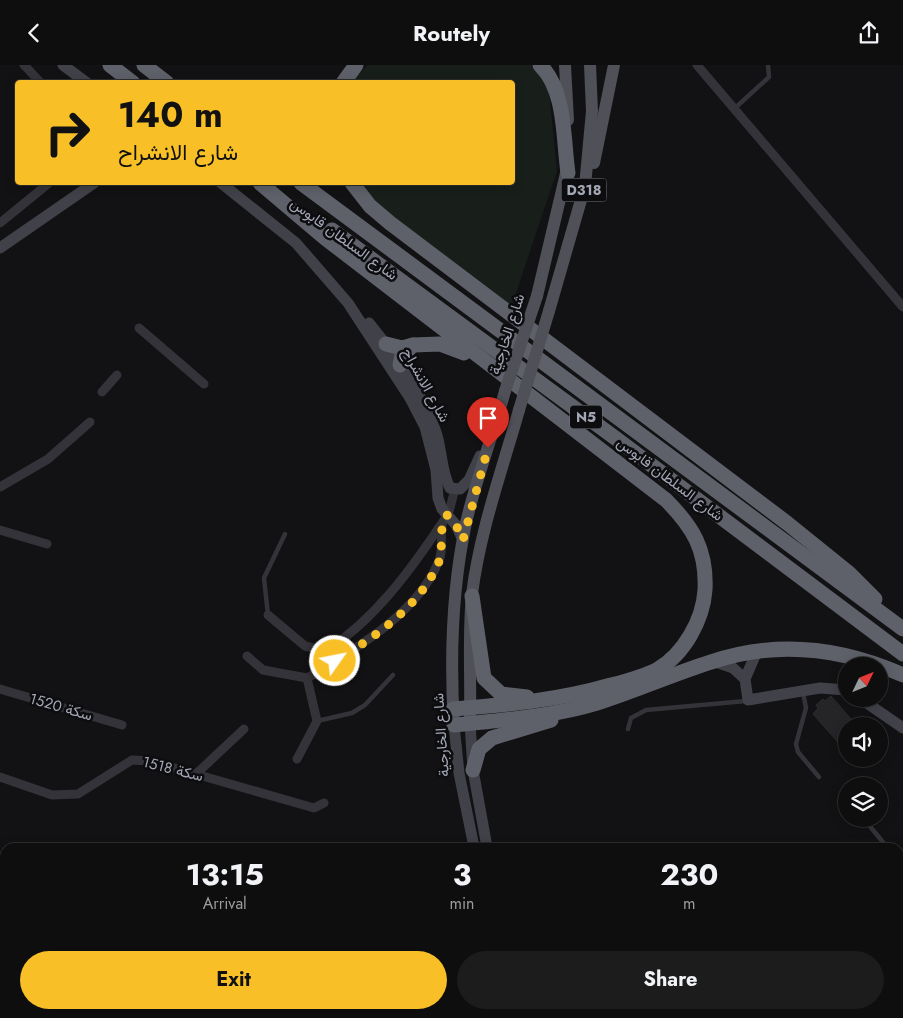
<!DOCTYPE html>
<meta charset="utf-8">
<style>
:root{--surface:#0e0e0f;--page:#1c1c1d;--text:#f1f3f6;--muted:#9b9c9e;--line:#2e2e2f;--accent:#f8c026}
body{margin:0;font-family:Jost,Vazirmatn,sans-serif;background:var(--page);color:var(--text);height:100vh;display:flex;flex-direction:column;font-size:19px;white-space:nowrap}
*{box-sizing:border-box;margin:0}
p{font-size:16px;color:var(--muted)}
.icon{flex:none;width:28px;height:28px;fill:none;stroke:currentColor;stroke-width:2;stroke-linecap:round;stroke-linejoin:round}
.map{position:relative;flex:1;overflow:hidden}
.side{position:absolute;left:0px;top:778px;width:904px;height:176px;display:flex;flex-direction:column;background:var(--surface);border-radius:15px 15px 0 0;box-shadow:0 2px 12px #0003,0 0 0 1px var(--line)}
.side>*{flex:none}
.hud{position:absolute;left:15px;top:15px;width:500px;height:105px;border-radius:5px;box-shadow:0 2px 12px #0003,0 0 0 1px var(--line);background:#f8c026;color:#111;overflow:hidden}
.needle{width:32px;rotate:47deg}
.buttons{position:absolute;left:838px;top:592px;display:grid;gap:10px}
.buttons a{display:grid;place-items:center;width:50px;height:50px;border-radius:50%;background:var(--surface);box-shadow:0 2px 12px #0003,0 0 0 1px var(--line);font-size:25px}
.pin{position:absolute;display:grid;place-items:center;width:42px;height:42px;color:#fff;margin:-51px -21px;border-radius:50% 50% 50% 0;rotate:-45deg;box-shadow:0 0 5px #0007}
.pin .icon{rotate:45deg}
.me{position:absolute;width:55px;margin:-28px;rotate:57deg;stroke-linejoin:round;filter:drop-shadow(0 0 4px #0008)}
.turn{display:flex;align-items:center;gap:18px;height:105px;padding:0 20px;font-size:22px}
.turn .icon{width:65px;height:65px;stroke-width:2.5}
.turn b{display:block;font-size:35px;line-height:42px}
.eta{display:flex;justify-content:space-evenly;align-items:center;height:85px;text-align:center}
.eta b{font-size:30px;font-weight:700;line-height:35px}
.primary-button{display:flex;gap:10px;margin-top:auto;padding:10px 20px}
.primary-button a{flex:1;height:58px;border-radius:30px;background:var(--accent);color:#111;font-size:20px;font-weight:700;line-height:58px;text-align:center}
.primary-button a+a{background:var(--page);color:var(--text)}
header{display:flex;justify-content:space-between;align-items:center;height:65px;padding:0 20px;background:var(--surface);font-size:22px;font-weight:700}
.map>svg:first-child{display:block}
</style>
<header><svg class="icon" aria-label="back" viewBox="0 0 24 24"><path d="M15 5l-7 7 7 7"/></svg>Routely<svg class="icon" aria-label="share" viewBox="0 0 24 24"><path d="M12 15V3M7 8l5-5 5 5M5 13v7h14v-7"/></svg></header>
<div class="map">
<svg width="903" height="953" viewBox="0 0 903 953">
<rect width="100%" height="100%" fill="#121214"/>
<path fill="#181f1a" d="M368,0H531L538,7L549,27L557,106L511,243C462,205 399,165 359,118H512V18H350Z"/>
<polygon fill="#252528" stroke="#2c2c30" points="831,631 857,661 846,661 846,682 844,684 813,649 818,643 816,640 823,634 825,636"/>
<g fill="none" stroke-linecap="round" stroke-linejoin="round">
<g stroke="#333339" stroke-width="4.5">
<polyline points="734,44 769,12 768,0"/>
<polyline points="268,550 264,513 285,469"/>
<polyline points="803,627 806,643 796,679 798,687 819,712"/>
<polyline points="317,656 352,648 365,640 393,610"/>
<polyline points="628,664 631,653 646,645 746,636"/>
<polyline points="868,759 887,782"/>
<polyline points="840,780 842,782"/>
<polyline points="569,949 570,953"/>
<polyline points="594,949 595,953"/>
<polyline points="665,949 666,953"/>
<polyline points="691,953 712,949"/>
</g>
<g stroke="#333339" stroke-width="9">
<polyline points="24,0 41,18"/>
<polyline points="697,0 903,242"/>
<polyline points="0,158 49,118"/>
<polyline points="139,263 204,319"/>
<polyline points="102,327 117,310"/>
<polyline points="0,422 48,394 90,357"/>
<polyline points="0,465 47,479"/>
<path d="M268,550L305,581L326,586C375,554 410,506 442,458"/>
<path d="M247,591L263,605L307,613C353,585 416,550 438,498C444,486 440,473 442,461C442,456 445,454 447,451C451,443 452,433 455,425"/>
<polyline points="0,624 122,660"/>
<polyline points="297,694 317,656 307,613"/>
<polyline points="196,709 244,664"/>
<polyline points="0,712 52,730 78,729 132,695 150,696 314,743 324,738"/>
<polyline points="0,945 5,946"/>
<polyline points="18,949 39,953"/>
<polyline points="265,953 267,949"/>
<polyline points="841,953 844,949"/>
</g>
<g stroke="#414249" stroke-width="11">
<polyline points="63,0 87,18"/>
<polyline points="221,118 296,178 348,238 410,333 425,362 436,405 438,433 442,444 456,460 463,475"/>
<polyline points="0,183 94,118"/>
<path d="M369,258C395,290 422,327 436,367C442,384 441,407 450,423L460,424L469,415L480,391"/>
<polyline points="757,586 745,614 748,635 820,623 846,625"/>
<polyline points="713,596 733,603 745,614"/>
<polyline points="861,634 903,663"/>
<polyline points="470,658 473,705 487,782"/>
<polyline points="454,660 459,708 474,782"/>
<polyline points="899,801 903,796"/>
<polyline points="0,815 5,815"/>
<polyline points="899,895 903,897"/>
</g>
<g stroke="#4f5058" stroke-width="12">
<polyline points="565,0 568,55"/>
<polyline points="594,98 614,0"/>
<polyline points="537,231 568,100"/>
<polyline points="549,246 585,121 592,46 590,0"/>
<path d="M470,651C471,611 468,569 472,529C480,466 502,405 519,345"/>
<path d="M454,660C450,594 452,523 466,458C476,414 493,370 505,326"/>
</g>
<g stroke="#5f616a" stroke-width="15">
<polyline points="110,0 133,18"/>
<polyline points="144,0 167,18"/>
<path d="M540,0C566,25 563,74 568,108"/>
<polyline points="343,18 356,0"/>
<path d="M260,118L325,173L666,435C693,462 707,485 705,525C703,555 684,589 658,604C643,612 627,616 611,620C559,635 507,640 453,644"/>
<polyline points="301,118 903,564"/>
<polyline points="352,118 370,141 390,158 787,458 849,508 875,534"/>
<polyline points="332,165 618,375 903,589"/>
<polyline points="386,279 402,283 413,280"/>
<polyline points="400,300 402,291 413,280 440,279 464,288"/>
<polyline points="472,531 484,613 501,629 527,632"/>
<path d="M454,660C501,655 551,652 597,638C635,626 673,609 711,597C776,575 842,583 903,610"/>
<polyline points="473,705 479,684 492,673 551,655"/>
</g>
<g stroke="#4f5058" stroke-width="12">
<polyline points="505,326 537,231"/>
<polyline points="519,345 549,246"/>
</g>
</g>
<g fill="none" stroke-linecap="round" stroke-linejoin="round">
<path stroke="#f8c026" stroke-width="9" stroke-dasharray="0 16.2" d="M335,596C374,573 419,542 438,499C445,483 437,465 447,450L456,460L463,475L488,383"/>
</g>
<g text-anchor="middle" stroke-width="5" stroke-linejoin="round" paint-order="stroke">
<g fill="#0d0d0f" stroke="#767983" stroke-width="1">
<rect x="561.5" y="113.5" width="45" height="23" rx="4"/>
<rect x="570" y="340.5" width="32" height="23" rx="4"/>
</g>
<g font-size="14" font-weight="bold" fill="#a3a7b5">
<text x="584" y="130">D318</text>
<text x="586" y="357">N5</text>
</g>
<g font-size="15" fill="#a3a7b5" stroke="#0d0d0f">
<text transform="translate(344 174) rotate(36)" y="5">شارع السلطان قابوس</text>
<text transform="translate(507 269) rotate(-72)" y="5">شارع الخارجية</text>
<text transform="translate(426 320) rotate(61)" y="5">شارع الانشراح</text>
<text transform="translate(670 414) rotate(37)" y="5">شارع السلطان قابوس</text>
<text transform="translate(61 642) rotate(16)" y="5">سكة 1520</text>
<text transform="translate(441 670) rotate(-94)" y="5">شارع الخارجية</text>
<text transform="translate(173 704) rotate(14)" y="5">سكة 1518</text>
</g>
</g>
</svg>
<div class="buttons">
<a><svg class="needle" viewBox="-14 -14 28 28"><path d="M0-13l5 13h-10z" fill="#e53935"/><path d="M0 13l5-13h-10z" fill="#9b9c9e"/></svg></a>
<a><svg class="icon" aria-label="sound" viewBox="0 0 24 24"><path d="M4 9h4l5-4v14l-5-4H4zM17 9q2 3 0 6"/></svg></a>
<a><svg class="icon" aria-label="layers" viewBox="0 0 24 24"><path d="M12 4l9 5-9 5-9-5zM3 14l9 5 9-5"/></svg></a>
</div>
<div class="pin" style="left:488px;top:383px;background:#d93025"><svg class="icon" aria-label="arrive" viewBox="0 0 24 24"><path d="M6 21V4h12l-3 4 3 4H6"/></svg></div>
<svg class="me" style="left:335px;top:596px" viewBox="-20 -20 40 40"><circle r="17" fill="#f8c026" stroke="#fff" stroke-width="3"/><path d="M0-11L8 9 0 5-8 9z" fill="#fff"/></svg>
<div class="hud">
<div class="turn"><svg class="icon" aria-label="right" viewBox="0 0 24 24"><path d="M7 20v-9h11M14 6l5 5-5 5"/></svg><div><b>140 m</b>شارع الانشراح</div></div>
</div>
<section class="side">
<div class="eta">
<div><b>13:15</b><p>Arrival</p></div>
<div><b>3</b><p>min</p></div>
<div><b>230</b><p>m</p></div>
</div>
<div class="primary-button"><a>Exit</a><a>Share</a></div>
</section>
</div>
